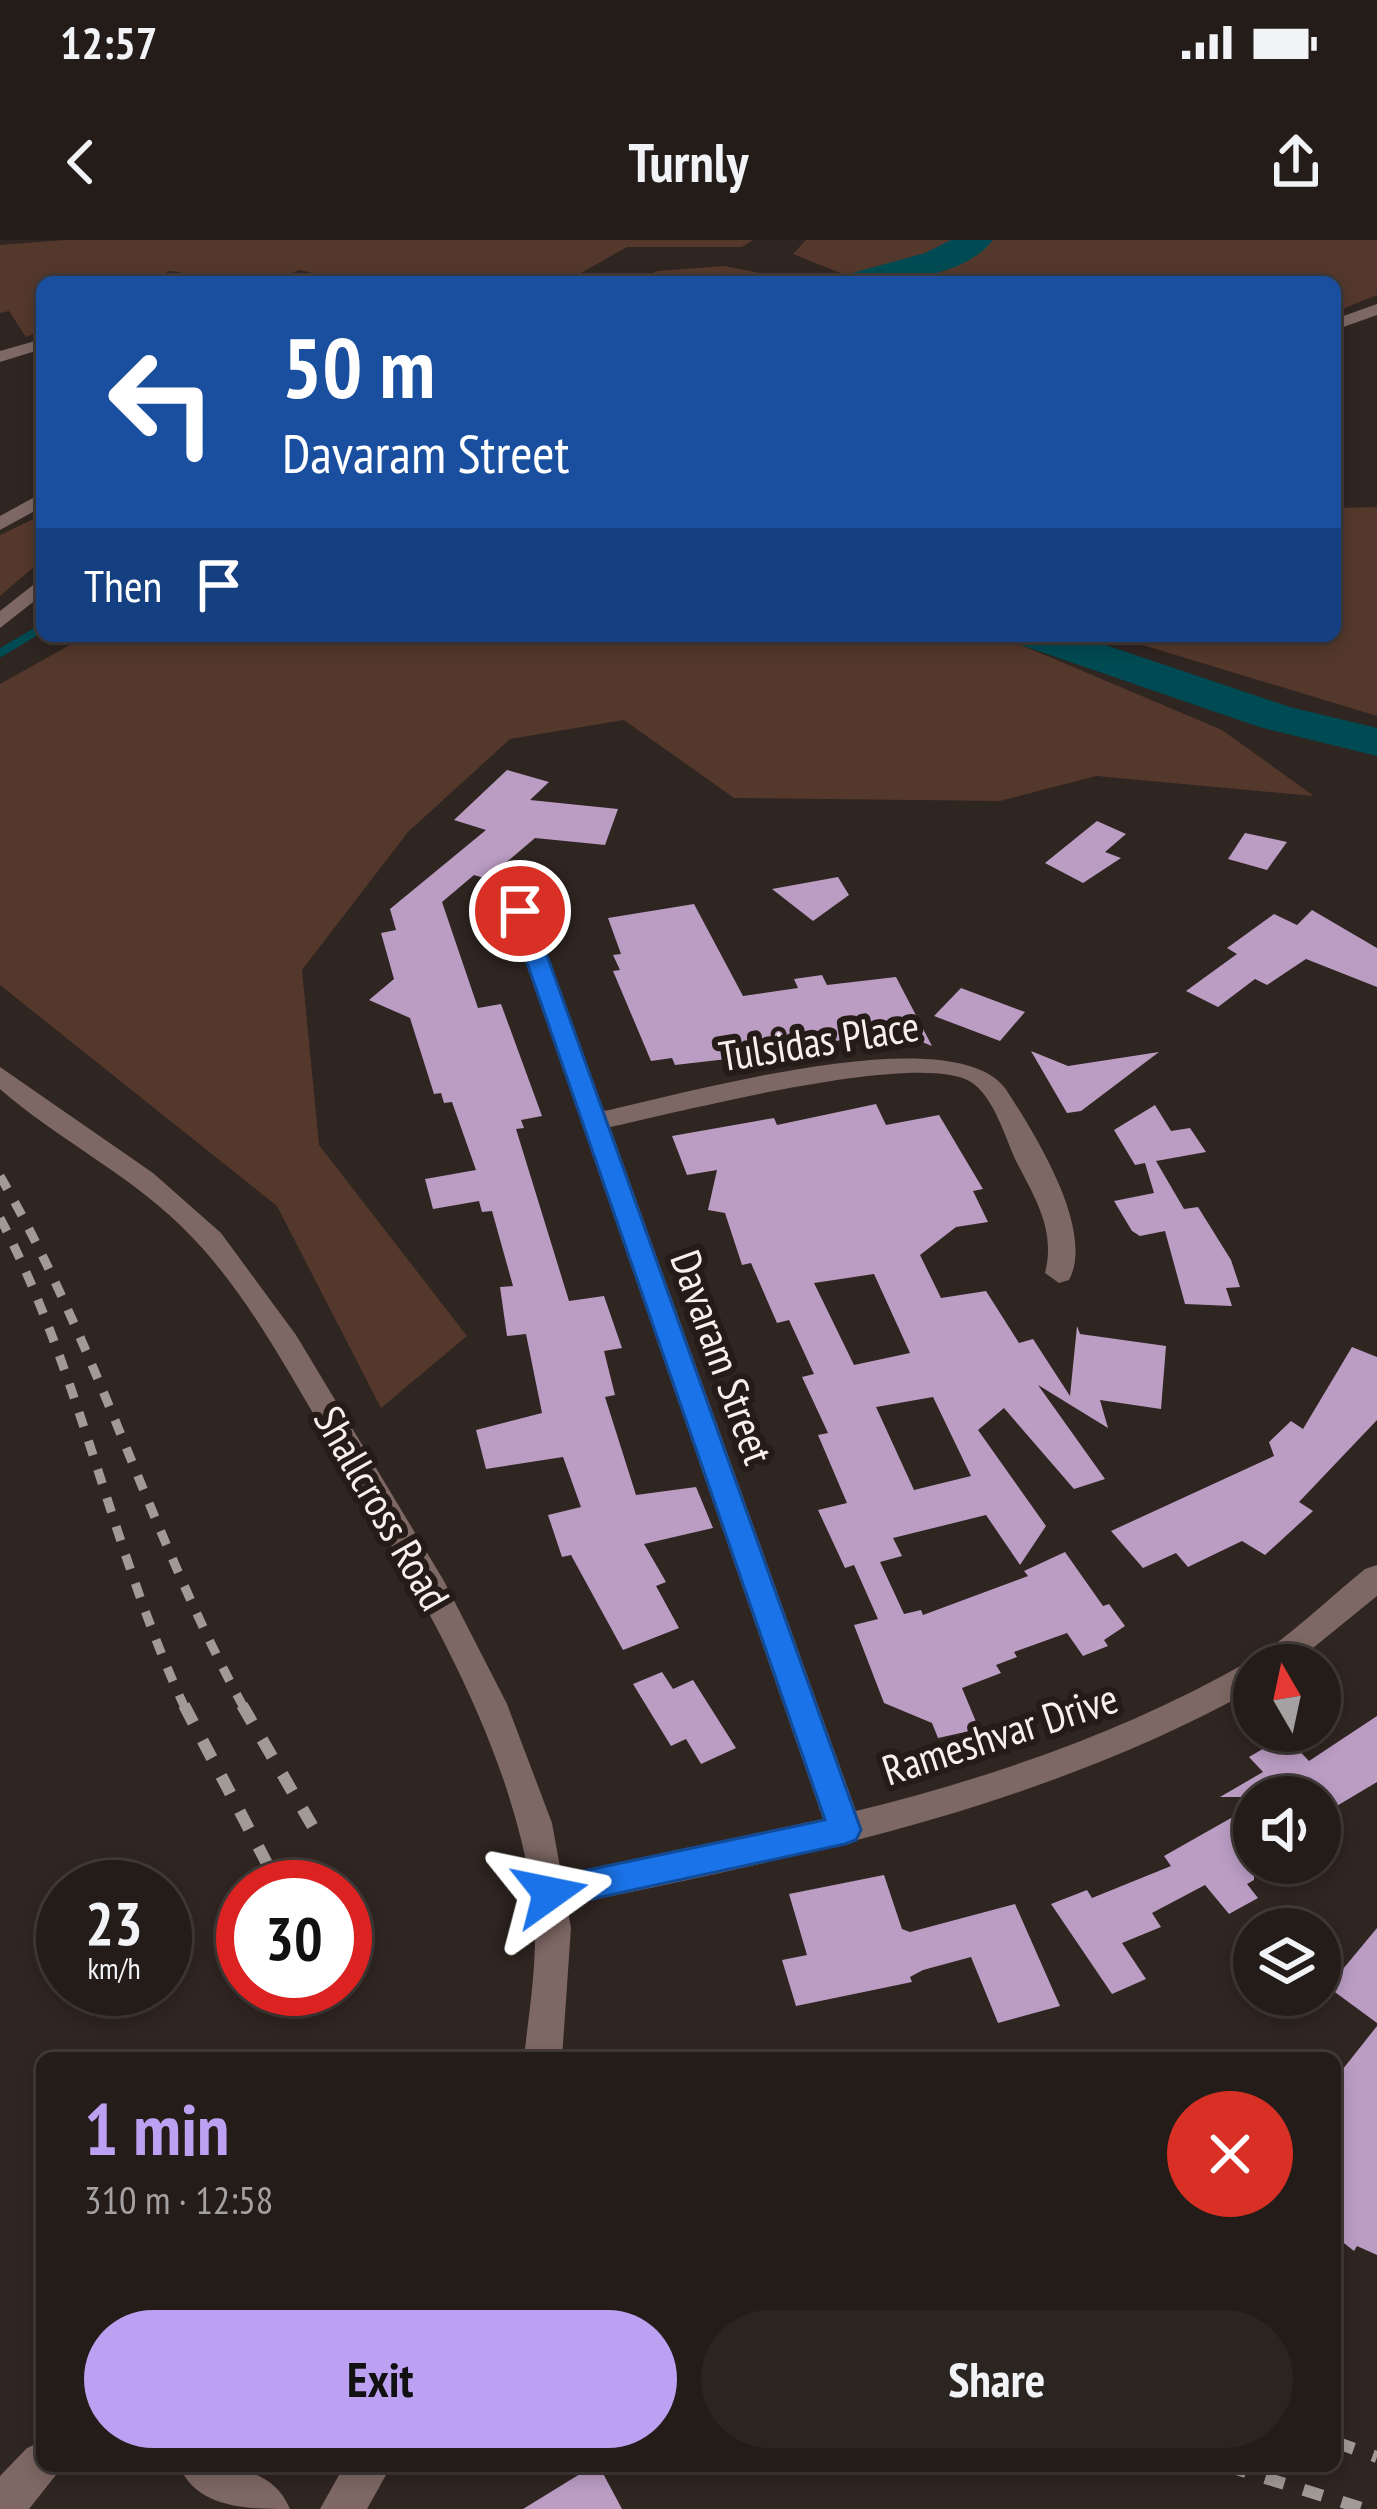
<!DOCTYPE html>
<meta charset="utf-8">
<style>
:root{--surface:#231c19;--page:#2b2522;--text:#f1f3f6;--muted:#a3a1a2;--line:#403a38;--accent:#bca0f2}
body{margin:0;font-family:"PT Sans Narrow",sans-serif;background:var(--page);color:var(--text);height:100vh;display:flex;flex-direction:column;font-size:45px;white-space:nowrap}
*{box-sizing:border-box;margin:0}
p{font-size:39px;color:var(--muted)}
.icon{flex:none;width:66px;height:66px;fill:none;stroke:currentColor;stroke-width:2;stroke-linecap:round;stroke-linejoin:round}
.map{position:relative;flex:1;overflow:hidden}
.drawer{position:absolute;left:36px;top:1812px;width:1305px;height:420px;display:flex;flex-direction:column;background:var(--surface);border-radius:18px;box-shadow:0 6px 18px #0003,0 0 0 3px var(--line)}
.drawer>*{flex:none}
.guide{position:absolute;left:36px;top:36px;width:1305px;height:366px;border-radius:18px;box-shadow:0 6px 18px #0003,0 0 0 3px var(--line);background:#1a4fa0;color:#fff;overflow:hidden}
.needle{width:78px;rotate:351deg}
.tools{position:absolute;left:1233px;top:1404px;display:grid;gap:24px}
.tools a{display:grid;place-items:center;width:108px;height:108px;border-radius:50%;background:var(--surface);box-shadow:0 6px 18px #0003,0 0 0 3px var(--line);font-size:60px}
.speed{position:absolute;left:36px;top:1620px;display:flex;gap:24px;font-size:60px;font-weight:700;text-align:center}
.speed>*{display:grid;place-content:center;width:156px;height:156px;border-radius:50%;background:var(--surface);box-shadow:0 6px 18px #0003,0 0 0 3px var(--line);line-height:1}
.speed small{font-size:30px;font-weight:400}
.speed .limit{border:18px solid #d22;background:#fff;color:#111}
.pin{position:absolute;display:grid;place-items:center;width:102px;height:102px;color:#fff;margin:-51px;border:6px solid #fff;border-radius:50%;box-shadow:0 3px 12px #0007}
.me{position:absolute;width:132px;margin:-66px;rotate:78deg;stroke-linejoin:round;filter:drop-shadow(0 0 9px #0008)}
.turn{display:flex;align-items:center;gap:42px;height:252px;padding:0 48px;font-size:54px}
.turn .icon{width:156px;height:156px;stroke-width:2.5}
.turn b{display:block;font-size:84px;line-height:102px}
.then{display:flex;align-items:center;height:114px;padding:0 48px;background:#0003;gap:24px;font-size:45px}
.round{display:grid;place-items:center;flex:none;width:126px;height:126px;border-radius:63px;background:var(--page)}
.head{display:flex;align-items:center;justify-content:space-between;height:204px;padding:0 48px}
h1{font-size:72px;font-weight:600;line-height:90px;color:var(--accent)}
.action{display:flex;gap:24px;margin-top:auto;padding:24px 48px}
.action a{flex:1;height:138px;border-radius:72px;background:var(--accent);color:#111;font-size:48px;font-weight:600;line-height:138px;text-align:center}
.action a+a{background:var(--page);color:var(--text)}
.status{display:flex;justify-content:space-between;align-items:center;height:84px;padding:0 60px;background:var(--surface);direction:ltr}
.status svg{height:33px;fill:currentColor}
header{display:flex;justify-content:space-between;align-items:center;height:156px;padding:0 48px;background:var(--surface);font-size:54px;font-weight:600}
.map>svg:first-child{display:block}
</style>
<div class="status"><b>12:57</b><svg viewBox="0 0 49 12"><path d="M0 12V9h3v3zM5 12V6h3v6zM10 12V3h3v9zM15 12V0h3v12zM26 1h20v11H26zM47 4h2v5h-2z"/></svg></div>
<header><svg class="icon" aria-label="back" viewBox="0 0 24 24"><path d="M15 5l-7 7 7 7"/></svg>Turnly<svg class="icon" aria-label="share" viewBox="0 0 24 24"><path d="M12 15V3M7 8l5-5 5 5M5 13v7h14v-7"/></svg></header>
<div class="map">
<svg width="1377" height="2269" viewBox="0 0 1377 2269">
<rect width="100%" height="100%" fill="#2f2521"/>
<g fill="#54382c">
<polygon points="65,0 753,0 742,7 627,7 565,42 350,42 300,30 269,42 201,42 208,37 170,31 145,42 42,42 42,90 26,97 9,71 0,73 0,5"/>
<polygon points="806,0 1377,0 1377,55 1335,72 1335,42 863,42 793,14"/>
<polygon points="724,26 796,40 634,42 657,31"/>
<polygon points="1377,267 1377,476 1113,396 1335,396 1335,268"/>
<polygon points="42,275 42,320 0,356 0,295"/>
<polygon points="86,396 1000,396 1222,490 1314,556 1096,536 1000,561 734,558 624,480 510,499 408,592 302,730 319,905 467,1096 381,1168 277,966 0,745 0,444"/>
</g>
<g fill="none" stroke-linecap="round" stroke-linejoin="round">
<polyline stroke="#004b53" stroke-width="8" points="0,413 42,388"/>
<g fill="#004b53" fill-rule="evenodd">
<path d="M951,0H993C961,41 886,42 840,42L845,35L925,13Z"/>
<polygon points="1014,396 1079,396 1290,467 1377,488 1377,516 1259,487 1021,405"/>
</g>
</g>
<g fill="#bb9dc4" fill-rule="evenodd">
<polygon points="507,530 549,542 530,560 618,569 605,605 535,598 487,639 474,635 442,662 478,768 501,764 542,876 521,880 524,888 516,889 569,1061 604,1056 622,1108 604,1111 615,1155 605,1157 636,1255 696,1247 713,1288 644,1304 666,1342 656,1346 679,1388 623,1410 571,1315 562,1317 548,1275 581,1267 563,1217 486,1229 476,1190 542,1173 526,1094 507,1096 500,1047 513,1046 492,971 482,972 479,961 433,969 425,939 476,930 452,862 444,863 441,853 434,854 410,778 369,760 394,739 381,693 396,690 390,669 486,590 454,580"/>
<polygon points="1097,581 1126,594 1105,612 1121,618 1083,643 1045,623"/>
<polygon points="1245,593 1287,602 1267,630 1228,619"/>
<polygon points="838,637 849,655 813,681 772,649"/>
<polygon points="694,664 743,756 798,748 794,739 822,735 827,745 896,737 932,806 895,791 736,818 675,825 672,818 651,821 613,731 620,730 613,715 621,714 608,678"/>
<polygon points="1312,670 1377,708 1377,747 1306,719 1267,745 1255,739 1218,767 1186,751 1237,714 1227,708 1274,674 1297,685"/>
<polygon points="961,748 1025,772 1000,801 934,776"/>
<polygon points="1031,811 1068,826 1159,812 1081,871 1067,873"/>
<path d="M876,864L886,885L939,875L983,949L973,951L988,982L956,987L920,1015L941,1058L986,1051L1019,1103L1033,1099L1070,1156L1077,1086L1080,1094L1166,1106L1161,1169L1100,1160L1108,1188L1038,1145L1105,1239L1074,1249L1004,1168L978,1190L1046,1286L1020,1325L986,1275L893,1298L902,1316L880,1322L904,1374L921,1370L923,1375L1028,1336L1024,1331L1065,1312L1103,1366L1109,1364L1125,1386L1104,1400L1108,1406L1083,1416L1067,1393L1014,1412L1017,1417L996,1425L1001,1433L962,1448L979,1489L938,1498L932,1483L884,1463L854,1385L878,1379L854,1325L845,1328L818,1270L847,1263L818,1195L828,1193L802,1137L814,1134L789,1080L777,1083L751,1023L742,1025L725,973L708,970L717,930L687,935L672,896L774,878L777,885ZM874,1034L910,1113L854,1125L814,1043ZM933,1157L971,1236L914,1250L876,1167Z"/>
<polygon points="1155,865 1171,891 1190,888 1206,912 1156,921 1184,969 1198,967 1231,1020 1240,1047 1226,1048 1232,1066 1185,1064 1165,991 1140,996 1132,991 1114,961 1154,953 1145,923 1135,925 1114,890"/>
<polygon points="1352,1107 1377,1117 1377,1180 1299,1262 1313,1271 1265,1315 1242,1301 1188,1327 1176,1313 1143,1328 1111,1291 1274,1216 1269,1202 1291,1181 1303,1189"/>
<polygon points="662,1432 673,1449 693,1440 736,1508 701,1524 686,1499 671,1506 633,1444"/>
<polygon points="1377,1476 1377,1542 1320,1576 1320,1557 1220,1557 1263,1532 1249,1517 1285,1496 1309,1521"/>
<polygon points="1254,1565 1254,1640 1247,1644 1258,1658 1229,1674 1205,1645 1152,1673 1161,1687 1122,1703 1146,1739 1112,1754 1051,1664 1087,1650 1092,1658 1171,1626 1164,1616"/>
<polygon points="884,1635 902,1689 910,1692 1015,1664 1060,1766 998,1783 971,1717 923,1730 910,1737 912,1742 796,1766 782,1720 807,1715 789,1654"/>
<polygon points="1377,1688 1377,1783 1328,1747"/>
<polygon points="1377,1786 1377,2015 1357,2006 1354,2011 1335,1996 1335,1839"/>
<polygon points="593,2226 599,2226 622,2269 523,2269"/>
</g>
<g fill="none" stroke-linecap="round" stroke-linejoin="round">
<g fill="#7e6864" fill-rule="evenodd">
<polygon points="42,99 42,109 0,122 0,111"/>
<polygon points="42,253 42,267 0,290 0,276"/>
<path d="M520,664L532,671L604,871C685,854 951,777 1005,848C1033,891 1096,990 1069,1040L1059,1043L1045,1033C1056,990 1035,958 1016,921C1005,897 994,857 971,842C919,809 676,873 610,887L856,1571C994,1537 1127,1491 1251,1420C1290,1397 1329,1358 1365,1329L1377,1325V1356L1292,1425H1254V1449C1034,1571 793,1618 550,1669L537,1664L532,1653L537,1642L550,1637L823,1579L508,671Z"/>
<polygon points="42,2201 42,2226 63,2226 29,2269 0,2269 0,2236 27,2208"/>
<path d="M179,2226C221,2226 271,2223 290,2269C248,2269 198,2269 179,2226Z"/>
</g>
<g fill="#7e6864" fill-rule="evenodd">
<polygon points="1377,64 1377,75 1335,90 1335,79"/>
<polygon points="42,338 42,355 0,388 0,371"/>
<path d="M0,827L153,933L221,993L296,1095L444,1341L507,1464L552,1583L571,1688L562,1818H524C530,1762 541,1703 531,1646C503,1484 412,1341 330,1202C285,1127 244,1047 181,986C127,933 57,899 0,849Z"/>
<polygon points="344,2226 391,2226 367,2269 320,2269"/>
</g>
<g stroke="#a29a97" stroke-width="9" stroke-dasharray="15 15" stroke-linecap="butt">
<path d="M0,936C98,1105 150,1296 244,1468"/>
<path d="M0,978C81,1133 111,1309 185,1468"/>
</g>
<g stroke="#a29a97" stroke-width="12" stroke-dasharray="20 20" stroke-linecap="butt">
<polyline points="184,1465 272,1633"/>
<polyline points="242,1465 320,1599"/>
<polyline points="1335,2202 1377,2217"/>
<polyline points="1227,2226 1365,2269"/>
</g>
</g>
<polygon fill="#1a73e8" stroke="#114b97" stroke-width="3" points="512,666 531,671 861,1590 856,1600 845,1604 550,1668 539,1663 534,1653 539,1643 550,1638 825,1580 509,671"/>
<g text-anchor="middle" stroke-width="12" stroke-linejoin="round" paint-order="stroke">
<g font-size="42" fill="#f7f0ed" stroke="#251c18">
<text transform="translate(819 801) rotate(-9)" y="15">Tulsidas Place</text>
<text transform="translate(722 1117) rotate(70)" y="15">Davaram Street</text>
<text transform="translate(382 1268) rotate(60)" y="15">Shallcross Road</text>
<text transform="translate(1000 1494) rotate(-18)" y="15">Rameshvar Drive</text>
</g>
</g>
</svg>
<div class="tools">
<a><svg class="needle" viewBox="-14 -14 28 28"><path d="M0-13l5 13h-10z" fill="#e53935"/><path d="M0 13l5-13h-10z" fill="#a3a1a2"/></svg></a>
<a><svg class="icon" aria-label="sound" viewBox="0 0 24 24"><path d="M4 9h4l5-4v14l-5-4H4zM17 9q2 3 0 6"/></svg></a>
<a><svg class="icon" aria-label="layers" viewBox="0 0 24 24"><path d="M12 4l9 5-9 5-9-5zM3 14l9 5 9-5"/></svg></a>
</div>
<div class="speed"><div>23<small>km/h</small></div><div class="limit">30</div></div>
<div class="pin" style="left:520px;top:671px;background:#d93025"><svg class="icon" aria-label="arrive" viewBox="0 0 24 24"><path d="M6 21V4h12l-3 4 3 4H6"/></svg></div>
<svg class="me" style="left:550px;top:1653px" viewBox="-20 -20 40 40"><path d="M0-17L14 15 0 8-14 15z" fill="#1a73e8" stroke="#fff" stroke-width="4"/></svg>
<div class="guide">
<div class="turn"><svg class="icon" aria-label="left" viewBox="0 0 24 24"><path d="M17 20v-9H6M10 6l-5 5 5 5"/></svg><div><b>50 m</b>Davaram Street</div></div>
<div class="then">Then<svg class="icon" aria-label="arrive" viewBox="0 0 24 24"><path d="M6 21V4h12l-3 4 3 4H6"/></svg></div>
</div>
<section class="drawer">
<div class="head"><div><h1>1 min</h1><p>310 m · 12:58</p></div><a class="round" style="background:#d93025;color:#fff"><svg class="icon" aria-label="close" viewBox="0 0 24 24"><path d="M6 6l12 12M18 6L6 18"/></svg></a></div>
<div class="action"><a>Exit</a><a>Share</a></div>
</section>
</div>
